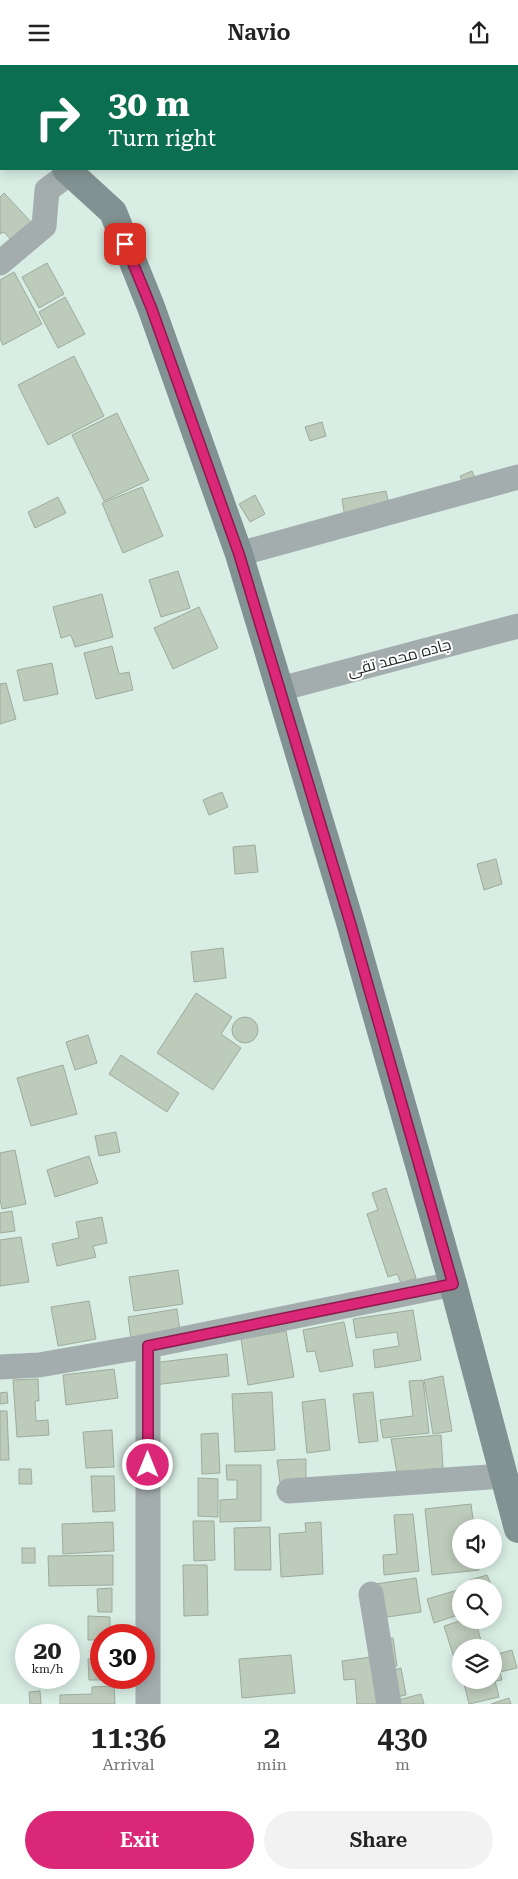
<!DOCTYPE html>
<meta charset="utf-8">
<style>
:root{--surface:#fff;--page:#f2f2f2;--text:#222;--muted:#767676;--accent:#db2777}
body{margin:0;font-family:"Roboto Serif",Cairo,serif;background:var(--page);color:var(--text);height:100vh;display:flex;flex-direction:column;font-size:19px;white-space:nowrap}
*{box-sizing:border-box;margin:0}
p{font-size:16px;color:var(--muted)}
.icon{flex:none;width:28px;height:28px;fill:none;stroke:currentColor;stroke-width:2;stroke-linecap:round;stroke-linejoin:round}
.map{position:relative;height:1639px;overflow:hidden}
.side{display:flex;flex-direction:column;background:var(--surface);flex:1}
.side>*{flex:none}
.top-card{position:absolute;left:0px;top:0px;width:519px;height:105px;box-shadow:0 2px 12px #0003;background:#0b6e4f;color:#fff;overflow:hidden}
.controls{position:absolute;left:452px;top:1454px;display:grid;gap:10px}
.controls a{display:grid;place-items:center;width:50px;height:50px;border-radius:50%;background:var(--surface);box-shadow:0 2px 12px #0003;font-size:25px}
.speed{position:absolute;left:15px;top:1559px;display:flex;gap:10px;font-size:25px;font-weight:700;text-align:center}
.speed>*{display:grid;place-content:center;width:65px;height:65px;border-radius:50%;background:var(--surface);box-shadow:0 2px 12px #0003;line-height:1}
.speed small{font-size:12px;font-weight:400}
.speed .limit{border:8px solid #d22;background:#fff;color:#111}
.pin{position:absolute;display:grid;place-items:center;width:42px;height:42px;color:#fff;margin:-21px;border-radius:10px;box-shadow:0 2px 8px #0006}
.me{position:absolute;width:55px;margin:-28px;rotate:0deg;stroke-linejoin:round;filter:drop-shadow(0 0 4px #0008)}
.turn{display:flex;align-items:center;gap:18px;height:105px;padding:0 25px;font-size:22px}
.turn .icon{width:65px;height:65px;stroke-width:2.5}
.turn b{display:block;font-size:35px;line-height:42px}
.eta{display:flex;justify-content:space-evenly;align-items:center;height:85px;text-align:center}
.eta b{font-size:30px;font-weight:600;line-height:35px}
.action{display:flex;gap:10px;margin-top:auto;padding:10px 25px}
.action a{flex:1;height:58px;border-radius:30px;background:var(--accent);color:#fff;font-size:20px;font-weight:600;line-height:58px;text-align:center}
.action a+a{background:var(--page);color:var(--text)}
header{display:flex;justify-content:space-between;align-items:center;height:65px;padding:0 25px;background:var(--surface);font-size:22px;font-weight:600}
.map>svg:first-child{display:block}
</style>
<header><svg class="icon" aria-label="menu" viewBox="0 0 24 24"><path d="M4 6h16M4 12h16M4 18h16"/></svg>Navio<svg class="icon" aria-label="share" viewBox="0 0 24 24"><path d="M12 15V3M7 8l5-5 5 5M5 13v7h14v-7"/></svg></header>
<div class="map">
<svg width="518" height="1639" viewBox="0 0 518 1639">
<rect width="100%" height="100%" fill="#d8ede4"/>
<g fill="#bdcbbb" stroke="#9eab9c">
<polygon points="4,128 32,158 12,176 4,167 0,169 0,132"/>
<polygon points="47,198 64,229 39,243 22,212"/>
<polygon points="14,207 42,259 3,280 0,274 0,215"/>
<polygon points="65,232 85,269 58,283 39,247"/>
<polygon points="74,291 104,351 48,380 18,320"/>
<polygon points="117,348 149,415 104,436 72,370"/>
<polygon points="322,357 326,371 310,376 305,362"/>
<polygon points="472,406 478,419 466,424 460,411"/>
<polygon points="142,422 163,471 123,488 102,438"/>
<polygon points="386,426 390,444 345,453 342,434"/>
<polygon points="255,430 265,449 250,457 239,439"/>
<polygon points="58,432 66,448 35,463 28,447"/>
<polygon points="178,506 190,543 161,552 149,515"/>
<polygon points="102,529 113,572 75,582 71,570 61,573 53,542"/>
<polygon points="199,542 218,583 173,604 154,563"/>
<polygon points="112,581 119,609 129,607 133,625 96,634 84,588"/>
<polygon points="52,598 58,629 24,636 17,605"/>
<polygon points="6,618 16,654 0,659 0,619"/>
<polygon points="222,727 228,742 209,750 203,735"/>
<polygon points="255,780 258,807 235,809 233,782"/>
<polygon points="496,794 502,819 484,825 477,799"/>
<polygon points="223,883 226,913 194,917 191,887"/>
<polygon points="196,928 232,952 221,969 241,983 213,1025 157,988"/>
<circle cx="245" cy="965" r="13"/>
<polygon points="88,970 97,998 75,1005 66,977"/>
<polygon points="121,990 179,1028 167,1047 109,1009"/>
<polygon points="63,1000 77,1049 31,1061 17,1013"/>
<polygon points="116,1067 120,1087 99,1091 95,1071"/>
<polygon points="15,1085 26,1139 2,1144 0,1135 0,1088"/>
<polygon points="89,1091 98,1118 55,1132 47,1105"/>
<polygon points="386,1123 416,1213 401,1218 397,1209 388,1212 367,1149 378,1145 372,1128"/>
<polygon points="12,1146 15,1166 0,1168 0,1148"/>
<polygon points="102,1152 107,1178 93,1181 96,1192 57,1201 52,1179 79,1173 76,1157"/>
<polygon points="21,1172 29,1217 0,1221 0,1175"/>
<polygon points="178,1205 183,1239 134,1246 129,1212"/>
<polygon points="89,1236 96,1274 58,1281 51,1242"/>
<polygon points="177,1244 180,1266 131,1274 128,1252"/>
<polygon points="413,1245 421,1295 375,1303 373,1285 399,1281 397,1267 356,1273 353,1254"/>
<polygon points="344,1257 353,1301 320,1307 315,1286 307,1287 303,1265"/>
<polygon points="286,1266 294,1312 248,1320 241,1274"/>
<polygon points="227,1289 229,1311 154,1320 152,1298"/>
<polygon points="114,1304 118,1333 66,1340 63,1310"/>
<polygon points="443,1311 452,1366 433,1369 424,1315"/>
<polygon points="38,1314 39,1336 35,1336 36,1356 48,1355 49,1370 17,1372 13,1315"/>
<polygon points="423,1315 429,1368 383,1373 380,1355 413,1351 409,1316"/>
<polygon points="7,1327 8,1338 0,1339 0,1328"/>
<polygon points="272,1327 275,1385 235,1387 232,1329"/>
<polygon points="373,1327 378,1376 359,1378 353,1329"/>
<polygon points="325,1334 330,1385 307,1388 302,1337"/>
<polygon points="0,1346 7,1346 9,1395 0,1395"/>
<polygon points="112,1365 114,1402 86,1403 83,1367"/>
<polygon points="218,1368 220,1408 202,1409 201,1369"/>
<polygon points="441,1370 443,1404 397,1408 391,1374"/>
<polygon points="306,1394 306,1418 280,1418 277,1395"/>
<polygon points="226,1400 261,1400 261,1456 220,1457 220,1435 237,1434 237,1415 227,1415"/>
<polygon points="19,1404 31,1404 32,1419 19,1419"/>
<polygon points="91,1411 114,1411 115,1446 93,1447"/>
<polygon points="198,1413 218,1414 218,1452 198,1451"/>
<polygon points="471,1439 474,1462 461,1462 461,1495 477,1495 479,1505 432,1510 425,1444"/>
<polygon points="413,1449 419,1506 384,1510 383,1490 397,1489 394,1450"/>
<polygon points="193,1456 214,1456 215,1495 194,1496"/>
<polygon points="113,1457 114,1486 63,1489 62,1459"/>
<polygon points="321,1457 323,1509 281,1512 279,1469 306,1467 305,1458"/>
<polygon points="270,1462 271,1505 235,1505 234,1463"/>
<rect x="22" y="1483" width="13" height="15"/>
<polygon points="113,1490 113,1520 49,1521 48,1491"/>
<polygon points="183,1500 207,1500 208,1550 184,1551"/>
<polygon points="487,1510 492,1522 473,1522 470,1515"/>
<polygon points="416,1513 421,1547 381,1553 376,1519"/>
<polygon points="112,1523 112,1547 98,1547 97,1524"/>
<polygon points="461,1524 461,1549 434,1558 427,1534"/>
<polygon points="88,1551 110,1552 110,1570 101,1570 101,1575 88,1575"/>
<polygon points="463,1555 475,1555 483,1582 461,1582 461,1594 455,1596 444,1561"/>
<polygon points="393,1573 397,1601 385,1603 382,1574"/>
<polygon points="512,1585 517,1603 500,1607 502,1615 495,1616 499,1632 469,1639 463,1615 494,1615 494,1590"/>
<polygon points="291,1590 295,1628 242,1633 239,1594"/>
<polygon points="371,1592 377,1639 357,1639 355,1614 344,1615 342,1596"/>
<polygon points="88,1594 101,1594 101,1612 111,1612 111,1615 89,1615"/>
<polygon points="401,1603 406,1630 391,1633 386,1607"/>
<polygon points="114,1621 115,1639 60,1639 60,1630 92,1629 92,1622"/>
<polygon points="40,1626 41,1639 30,1639 29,1627"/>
<polygon points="421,1629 424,1639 395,1639 394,1636"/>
<polygon points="509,1633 511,1639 491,1639"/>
</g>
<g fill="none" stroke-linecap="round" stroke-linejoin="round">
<g stroke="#a3adad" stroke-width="25">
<polyline points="0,198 44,161 47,125 71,107"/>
<polyline points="239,489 518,412"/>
<polyline points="280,624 518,561"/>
<polyline points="0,1302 39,1300 148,1281 453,1219"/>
<polyline points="289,1426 503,1411"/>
<polyline points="371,1529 389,1639"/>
<polyline points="148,1639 148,1281"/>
</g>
<g stroke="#829191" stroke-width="28">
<polyline points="0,59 1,60"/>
<polyline points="66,104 113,147 151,242 239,489 350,857 453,1219 518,1464"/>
</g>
</g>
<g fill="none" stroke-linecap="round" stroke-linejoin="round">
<defs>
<polyline id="route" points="125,179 151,242 239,489 350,857 453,1219 148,1281 148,1400"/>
</defs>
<use href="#route" stroke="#8e194d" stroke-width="12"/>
<use href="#route" stroke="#db2777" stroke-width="9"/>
</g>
<g text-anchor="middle" stroke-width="4" stroke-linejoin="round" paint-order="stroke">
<g font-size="16" fill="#1c2421" stroke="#fff">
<text transform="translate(399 592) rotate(-15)" y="6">جاده محمد تقی</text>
</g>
</g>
</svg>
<div class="controls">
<a><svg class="icon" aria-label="sound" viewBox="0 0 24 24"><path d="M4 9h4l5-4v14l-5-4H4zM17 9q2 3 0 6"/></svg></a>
<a><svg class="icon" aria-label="search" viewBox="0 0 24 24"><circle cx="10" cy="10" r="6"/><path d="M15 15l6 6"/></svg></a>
<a><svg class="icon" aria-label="layers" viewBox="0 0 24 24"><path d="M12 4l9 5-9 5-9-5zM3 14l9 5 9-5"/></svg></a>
</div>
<div class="speed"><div>20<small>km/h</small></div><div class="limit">30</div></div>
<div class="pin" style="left:125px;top:179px;background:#d93025"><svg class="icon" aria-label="arrive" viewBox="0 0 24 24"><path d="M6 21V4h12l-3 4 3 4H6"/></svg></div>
<svg class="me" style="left:148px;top:1400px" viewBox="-20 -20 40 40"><circle r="17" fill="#db2777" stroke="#fff" stroke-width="3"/><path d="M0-11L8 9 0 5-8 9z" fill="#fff"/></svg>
<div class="top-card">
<div class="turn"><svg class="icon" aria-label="right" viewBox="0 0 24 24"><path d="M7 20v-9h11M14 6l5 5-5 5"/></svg><div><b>30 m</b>Turn right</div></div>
</div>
</div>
<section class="side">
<div class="eta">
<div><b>11:36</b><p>Arrival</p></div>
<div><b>2</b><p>min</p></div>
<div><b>430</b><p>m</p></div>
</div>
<div class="action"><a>Exit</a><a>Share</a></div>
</section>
